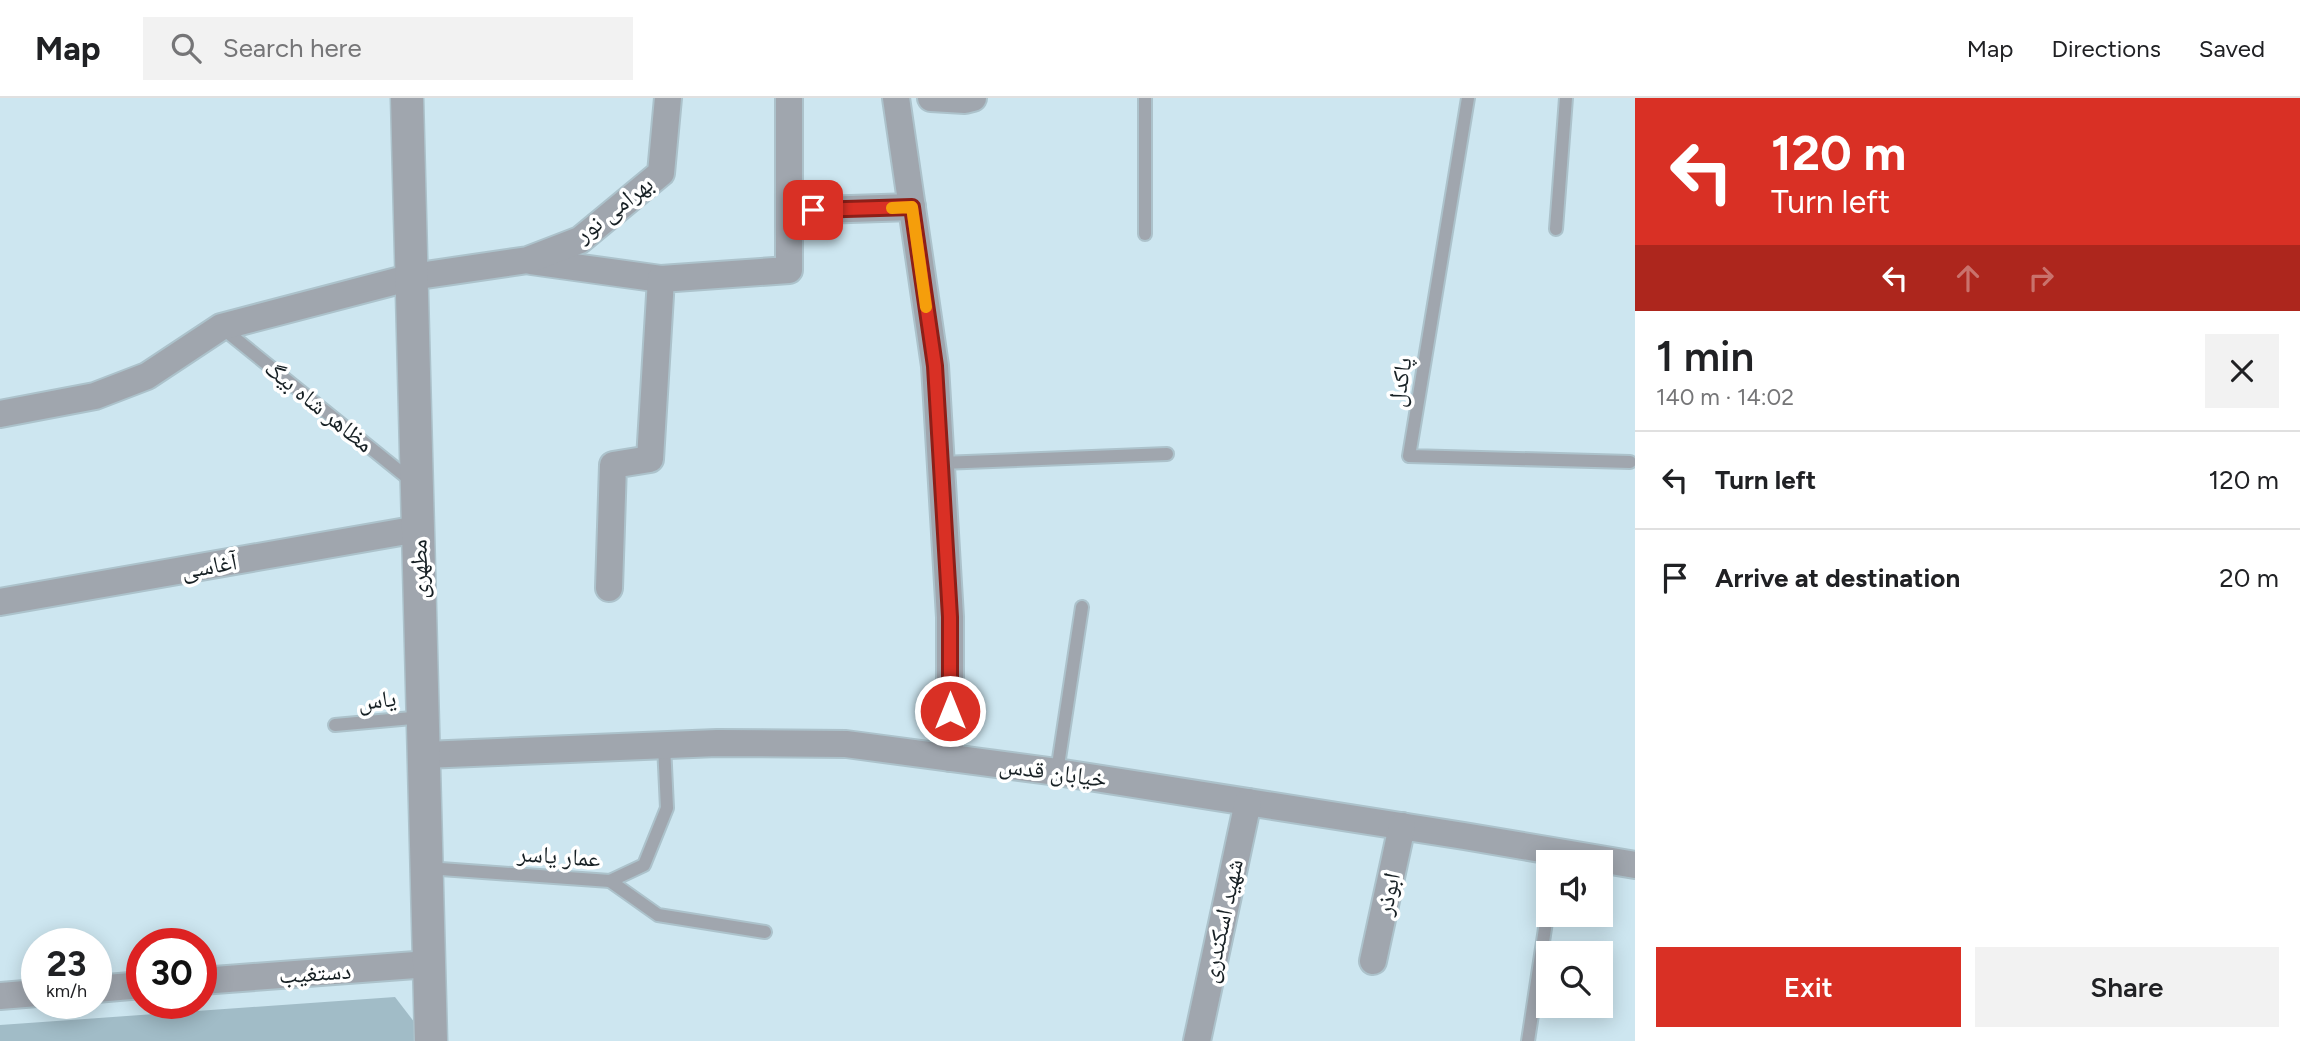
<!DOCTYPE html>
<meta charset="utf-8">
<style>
:root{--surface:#fff;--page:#f2f2f2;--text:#202124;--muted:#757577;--line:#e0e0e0;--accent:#d93025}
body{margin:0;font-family:Figtree,"Noto Naskh Arabic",sans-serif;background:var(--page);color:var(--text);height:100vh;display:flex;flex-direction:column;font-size:26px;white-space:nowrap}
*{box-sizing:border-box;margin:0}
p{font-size:23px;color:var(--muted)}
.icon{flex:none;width:38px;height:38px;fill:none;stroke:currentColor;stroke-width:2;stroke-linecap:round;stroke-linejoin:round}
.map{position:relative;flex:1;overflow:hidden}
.sheet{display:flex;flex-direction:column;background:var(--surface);width:665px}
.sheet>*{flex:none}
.top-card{background:#d93025;color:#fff;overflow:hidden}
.fabs{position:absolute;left:1536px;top:752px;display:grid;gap:14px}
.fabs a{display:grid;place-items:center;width:77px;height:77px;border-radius:0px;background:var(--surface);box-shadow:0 4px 18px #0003;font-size:35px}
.speed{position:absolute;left:21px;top:830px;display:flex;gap:14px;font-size:35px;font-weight:700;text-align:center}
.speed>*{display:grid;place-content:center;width:91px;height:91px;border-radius:50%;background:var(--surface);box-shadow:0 4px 18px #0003;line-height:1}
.speed small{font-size:18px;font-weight:400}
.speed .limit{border:10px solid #d22;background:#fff;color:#111}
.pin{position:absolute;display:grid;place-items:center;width:60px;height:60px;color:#fff;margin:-30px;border-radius:14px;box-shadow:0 4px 10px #0006}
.me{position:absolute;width:77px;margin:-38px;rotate:0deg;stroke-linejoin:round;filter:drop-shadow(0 0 5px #0008)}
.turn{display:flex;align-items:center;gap:24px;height:147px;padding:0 21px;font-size:32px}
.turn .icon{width:91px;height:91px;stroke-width:2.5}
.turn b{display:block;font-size:49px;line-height:60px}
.lanes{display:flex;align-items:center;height:66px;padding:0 21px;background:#0003;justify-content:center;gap:35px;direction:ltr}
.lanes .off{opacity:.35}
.round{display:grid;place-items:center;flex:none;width:74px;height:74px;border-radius:0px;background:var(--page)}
.head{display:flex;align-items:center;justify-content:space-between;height:119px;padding:0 21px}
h1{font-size:42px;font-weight:600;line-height:52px}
.button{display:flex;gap:14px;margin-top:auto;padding:14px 21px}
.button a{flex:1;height:80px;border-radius:0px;background:var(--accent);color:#fff;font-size:28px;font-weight:600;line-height:80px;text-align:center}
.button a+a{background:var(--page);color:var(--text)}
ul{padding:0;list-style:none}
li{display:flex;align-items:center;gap:21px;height:98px;padding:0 21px;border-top:2px solid var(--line)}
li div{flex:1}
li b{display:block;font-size:26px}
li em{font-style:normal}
header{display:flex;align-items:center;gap:42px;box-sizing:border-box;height:98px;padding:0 35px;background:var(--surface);border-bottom:2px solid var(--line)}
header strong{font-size:33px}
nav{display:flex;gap:38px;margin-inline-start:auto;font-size:24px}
.search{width:490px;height:63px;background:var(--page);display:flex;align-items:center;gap:18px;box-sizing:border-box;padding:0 24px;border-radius:0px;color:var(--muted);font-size:26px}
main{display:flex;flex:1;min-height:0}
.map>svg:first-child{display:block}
</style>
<header>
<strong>Map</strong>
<div class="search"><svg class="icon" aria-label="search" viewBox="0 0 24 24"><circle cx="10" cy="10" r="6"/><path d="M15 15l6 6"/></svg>Search here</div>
<nav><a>Map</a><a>Directions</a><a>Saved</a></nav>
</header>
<main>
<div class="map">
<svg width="1635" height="943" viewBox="0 0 1635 943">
<rect width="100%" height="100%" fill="#cde6f0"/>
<polygon fill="#a1bcc7" points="395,899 415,925 415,943 0,943 0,927"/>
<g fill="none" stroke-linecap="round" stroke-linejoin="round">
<defs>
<g id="service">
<polyline points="1145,0 1145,136"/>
<polyline points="1468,0 1409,358 1630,364"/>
<polyline points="1556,131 1566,0"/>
<polyline points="221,229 414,385"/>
<polyline points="941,365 1167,356"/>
<polyline points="335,627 423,619"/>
<polyline points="1057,674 1082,509"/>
<polyline points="427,770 610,783 644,767 667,710 664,647"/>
<polyline points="610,783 658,817 765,834"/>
<polyline points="1528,943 1549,804"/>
</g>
<g id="minor">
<polyline points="896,0 935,268 950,519 950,660"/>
<polyline points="931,0 965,2 973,0"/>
<polyline points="789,113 912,109"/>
<polyline points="531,163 661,181"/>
<polyline points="0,316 95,298 147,278 221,229 412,179 528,162 580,142 661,75 668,0"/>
<polyline points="609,490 613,367 650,361 661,181 789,172 789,0"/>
<polyline points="0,504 418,431"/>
<polyline points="424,657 717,645 846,646 1057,674 1464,738 1635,767"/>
<polyline points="1373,863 1402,728"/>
<polyline points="201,883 429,866"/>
<polyline points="96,891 142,887"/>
<polyline points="0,898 37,895"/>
<polyline points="1197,943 1248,704"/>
</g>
<polyline id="tertiary" points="407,0 431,943"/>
</defs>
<use href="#service" stroke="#acc2cb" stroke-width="16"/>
<use href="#minor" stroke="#acc2cb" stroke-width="30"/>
<use href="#tertiary" stroke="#acc2cb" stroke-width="35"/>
<use href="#service" stroke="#a0a6ae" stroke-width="12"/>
<use href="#minor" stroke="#a0a6ae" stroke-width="26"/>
<use href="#tertiary" stroke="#a0a6ae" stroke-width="32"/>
</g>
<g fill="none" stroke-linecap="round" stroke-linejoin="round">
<defs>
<polyline id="route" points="813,112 912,109 935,268 950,519 950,613"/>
</defs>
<use href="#route" stroke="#8d1f18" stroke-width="18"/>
<use href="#route" stroke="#d93025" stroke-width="12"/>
<polyline stroke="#f59e0b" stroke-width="12" points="892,110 912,109 926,209"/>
</g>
<g text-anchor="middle" stroke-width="7" stroke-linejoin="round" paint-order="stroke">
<g font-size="24" fill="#172024" stroke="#fff">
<text transform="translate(614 111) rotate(-38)" y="8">بهرامی نور</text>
<text transform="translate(1400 284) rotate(-81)" y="8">پاکدل</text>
<text transform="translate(319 308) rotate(39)" y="8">مظاهر شاه بیگ</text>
<text transform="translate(209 468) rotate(-10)" y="8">آغاسی</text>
<text transform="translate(419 471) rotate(-91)" y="8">مطهری</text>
<text transform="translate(377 602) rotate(-6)" y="8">یاس</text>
<text transform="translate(1053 674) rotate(8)" y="8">خیابان قدس</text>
<text transform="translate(559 758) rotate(4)" y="8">عمار یاسر</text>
<text transform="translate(1388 796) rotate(-78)" y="8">ابوذر</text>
<text transform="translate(1222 823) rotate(-78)" y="8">شهید اسکندری</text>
<text transform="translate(315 875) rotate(-4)" y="8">دستغیب</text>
</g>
</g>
</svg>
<div class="fabs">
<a><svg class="icon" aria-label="sound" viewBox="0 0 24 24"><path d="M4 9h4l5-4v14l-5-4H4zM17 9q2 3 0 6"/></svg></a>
<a><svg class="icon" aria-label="search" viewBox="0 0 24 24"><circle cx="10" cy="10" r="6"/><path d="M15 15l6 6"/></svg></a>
</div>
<div class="speed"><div>23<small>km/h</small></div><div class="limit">30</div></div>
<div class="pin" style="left:813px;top:112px;background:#d93025"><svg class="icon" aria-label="arrive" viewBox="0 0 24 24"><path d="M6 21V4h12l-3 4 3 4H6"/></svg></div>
<svg class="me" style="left:950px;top:613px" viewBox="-20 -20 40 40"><circle r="17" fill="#d93025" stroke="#fff" stroke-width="3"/><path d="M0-11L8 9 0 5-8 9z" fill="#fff"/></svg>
</div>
<section class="sheet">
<div class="top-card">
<div class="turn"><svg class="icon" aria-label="left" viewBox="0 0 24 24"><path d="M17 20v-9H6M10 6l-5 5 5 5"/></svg><div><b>120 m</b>Turn left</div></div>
<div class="lanes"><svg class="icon" aria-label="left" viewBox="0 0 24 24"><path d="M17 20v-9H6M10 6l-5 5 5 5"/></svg><svg class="icon off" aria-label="ahead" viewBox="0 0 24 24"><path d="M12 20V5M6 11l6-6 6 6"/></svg><svg class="icon off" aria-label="right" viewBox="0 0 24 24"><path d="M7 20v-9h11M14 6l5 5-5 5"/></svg></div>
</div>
<div class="head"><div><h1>1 min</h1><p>140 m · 14:02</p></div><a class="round"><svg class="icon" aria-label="close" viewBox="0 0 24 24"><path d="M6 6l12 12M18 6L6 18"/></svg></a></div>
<ul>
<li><svg class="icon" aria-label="left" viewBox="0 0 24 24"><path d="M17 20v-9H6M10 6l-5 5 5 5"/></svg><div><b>Turn left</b></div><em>120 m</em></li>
<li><svg class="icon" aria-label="arrive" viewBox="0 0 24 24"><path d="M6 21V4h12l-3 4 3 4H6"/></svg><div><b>Arrive at destination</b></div><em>20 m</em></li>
</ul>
<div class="button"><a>Exit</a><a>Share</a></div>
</section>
</main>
